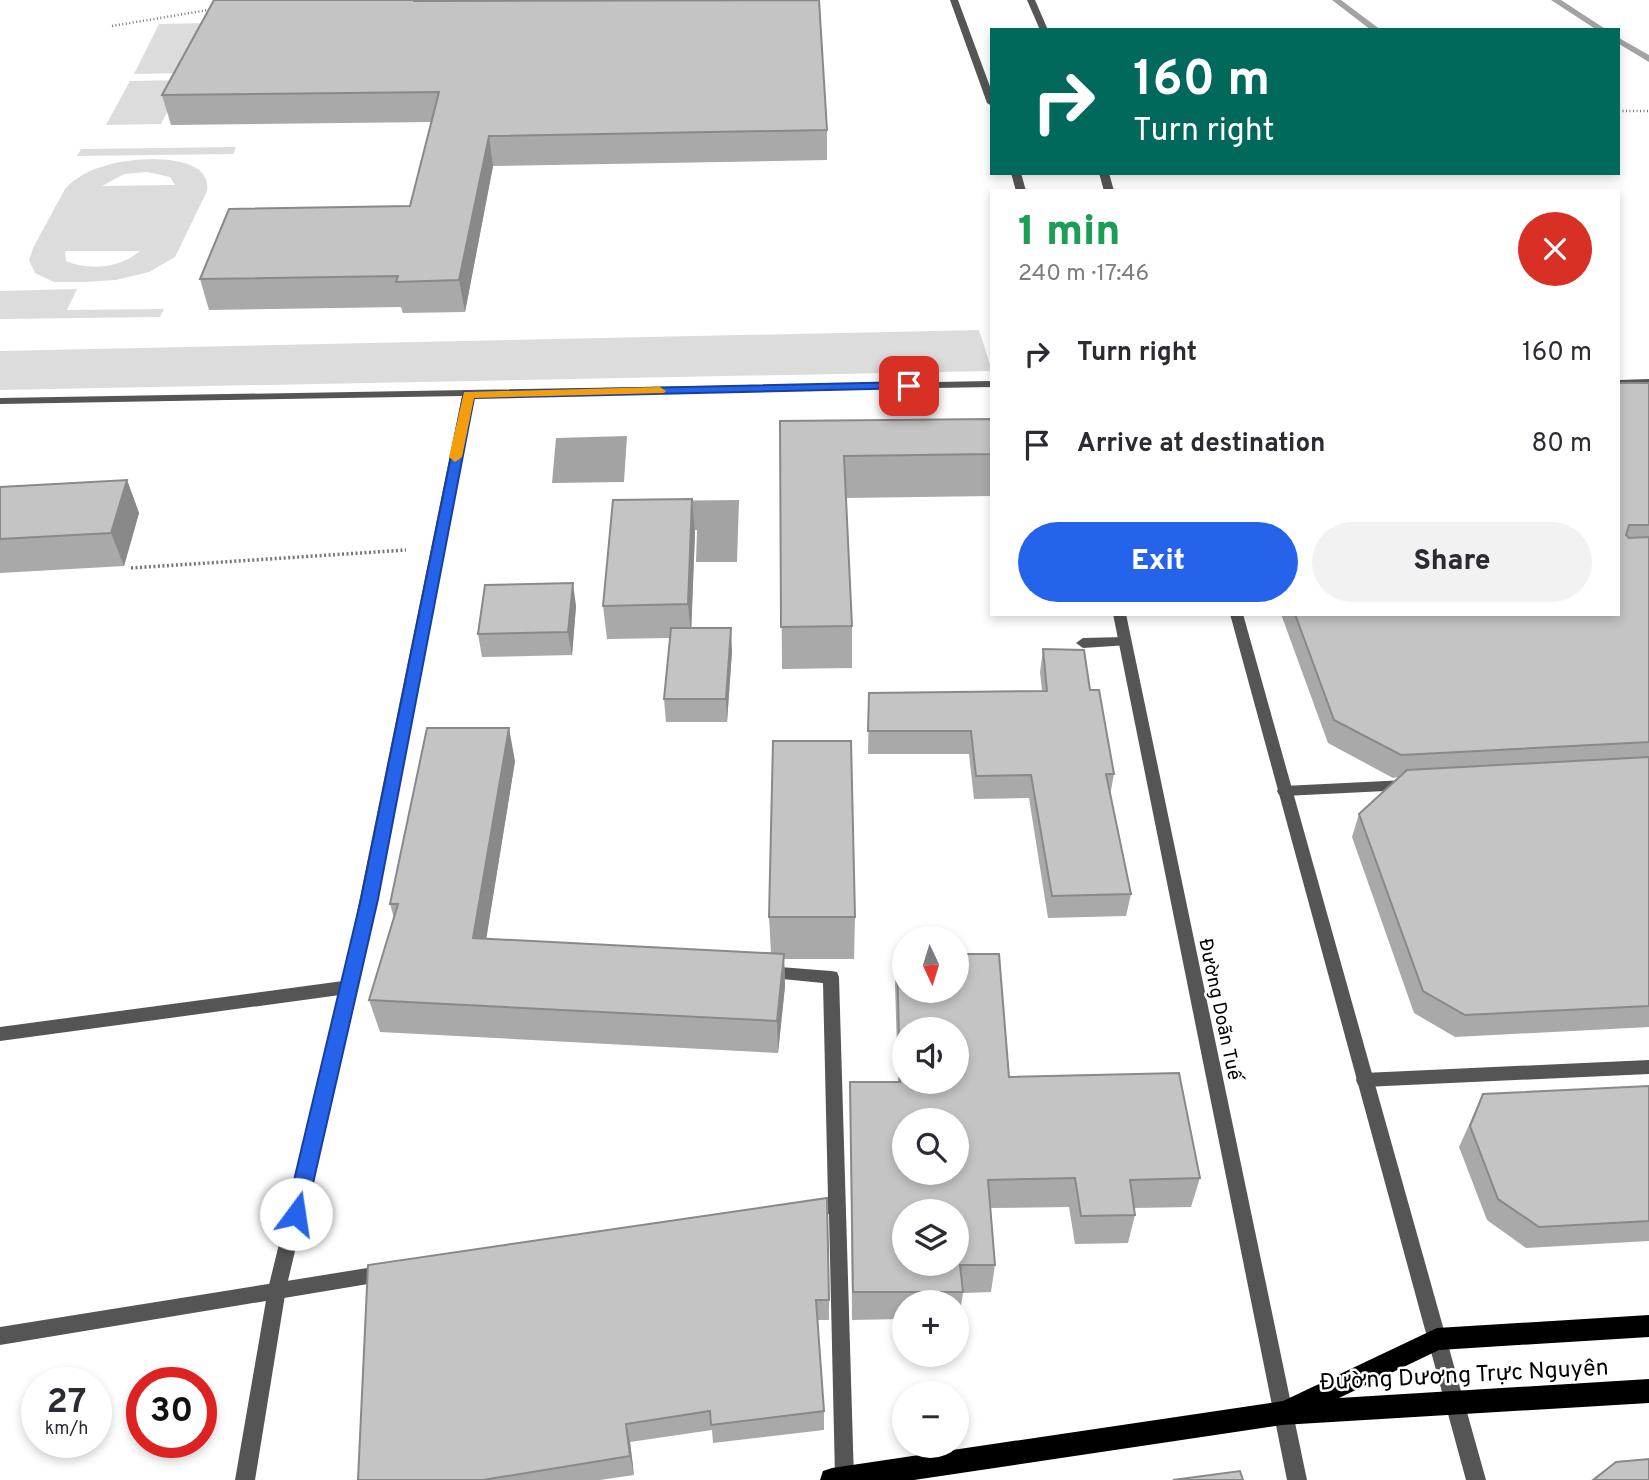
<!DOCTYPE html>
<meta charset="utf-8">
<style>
:root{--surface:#fff;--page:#f2f2f3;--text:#2b2b33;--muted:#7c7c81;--accent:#2563eb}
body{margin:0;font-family:Overpass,sans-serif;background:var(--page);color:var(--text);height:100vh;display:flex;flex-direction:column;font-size:26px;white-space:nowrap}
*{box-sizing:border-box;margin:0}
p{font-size:23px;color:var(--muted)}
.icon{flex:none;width:38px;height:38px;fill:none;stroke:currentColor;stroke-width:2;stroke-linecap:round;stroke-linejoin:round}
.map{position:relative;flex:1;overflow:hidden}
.sheet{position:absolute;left:990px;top:189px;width:630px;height:427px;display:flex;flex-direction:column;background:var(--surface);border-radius:0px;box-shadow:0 4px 10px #0003}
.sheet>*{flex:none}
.top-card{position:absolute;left:990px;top:28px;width:630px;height:147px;border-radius:0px;box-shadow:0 4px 10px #0003;background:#00695c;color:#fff;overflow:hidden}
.needle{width:46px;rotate:176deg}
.tools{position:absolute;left:892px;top:926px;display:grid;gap:14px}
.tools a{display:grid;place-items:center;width:77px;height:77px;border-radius:50%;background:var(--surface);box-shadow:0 4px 10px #0003;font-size:35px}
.speed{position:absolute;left:21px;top:1367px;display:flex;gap:14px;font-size:35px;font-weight:700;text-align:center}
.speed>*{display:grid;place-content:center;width:91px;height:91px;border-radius:50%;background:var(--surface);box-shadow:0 4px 10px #0003;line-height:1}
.speed small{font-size:18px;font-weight:400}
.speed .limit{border:10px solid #d22;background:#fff;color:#111}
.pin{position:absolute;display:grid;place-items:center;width:60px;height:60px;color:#fff;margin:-30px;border-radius:14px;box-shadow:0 4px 10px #0006}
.me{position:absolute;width:77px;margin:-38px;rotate:14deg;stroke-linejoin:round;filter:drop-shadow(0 0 5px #0008)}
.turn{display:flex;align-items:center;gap:24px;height:147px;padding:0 28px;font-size:32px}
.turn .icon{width:91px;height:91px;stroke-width:2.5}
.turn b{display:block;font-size:49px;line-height:60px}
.round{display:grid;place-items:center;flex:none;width:74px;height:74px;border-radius:37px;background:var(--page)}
.overview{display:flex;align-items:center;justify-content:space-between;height:119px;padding:0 28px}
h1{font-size:42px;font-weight:800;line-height:52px;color:#1e9e55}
.primary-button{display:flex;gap:14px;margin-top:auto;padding:14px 28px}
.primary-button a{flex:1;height:80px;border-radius:42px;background:var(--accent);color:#fff;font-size:28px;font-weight:800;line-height:80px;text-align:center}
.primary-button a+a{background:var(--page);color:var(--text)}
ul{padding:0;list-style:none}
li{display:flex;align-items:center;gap:21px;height:91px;padding:0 28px}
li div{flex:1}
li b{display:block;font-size:26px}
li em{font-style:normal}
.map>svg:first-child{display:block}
</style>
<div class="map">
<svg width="1649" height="1480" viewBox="0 0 1649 1480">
<rect width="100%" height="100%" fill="#fff"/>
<g fill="#dcdcdc" fill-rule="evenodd">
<polygon points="208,23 186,73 134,74 159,24"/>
<polygon points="183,80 161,124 106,125 130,81"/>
<polygon points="236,147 233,154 77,156 81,149"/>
<path d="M154,159C175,160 211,163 207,191L175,257L149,272L116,280L84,282H54L35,273L29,260L33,248L65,189C87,165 122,160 154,159ZM147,172L170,177L175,185L102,186L124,174ZM65,251H140C121,268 88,271 66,261Z"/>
<polygon points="77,289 67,310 164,309 160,317 0,319 0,291"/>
<polygon points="979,330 992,371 0,390 0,351"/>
</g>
<g fill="#a3a3a3">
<polygon points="627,436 624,482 552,483 556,438"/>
<polygon points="739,500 737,562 696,562 697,530 640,530 643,501"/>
</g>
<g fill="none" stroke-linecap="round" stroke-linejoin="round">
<g fill="#a3a3a3" fill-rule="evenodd">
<polygon points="1332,0 1341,0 1381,30 1371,30"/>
<polygon points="1551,0 1561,0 1607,30 1597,30"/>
<polygon points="1619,38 1649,55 1649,62 1619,44"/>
</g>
<g stroke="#777" stroke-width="2.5" stroke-dasharray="1 2.5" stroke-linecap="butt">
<polyline points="112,26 214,9"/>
<polyline points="1619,111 1649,111"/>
</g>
<polyline stroke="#777" stroke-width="3.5" stroke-dasharray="2 2.5" stroke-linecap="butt" points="131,568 406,550"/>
<g fill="#555" fill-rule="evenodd">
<polygon points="1124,637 1131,642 1129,645 1083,648 1076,643 1083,638"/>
<polygon points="767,966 831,971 837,972 839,977 854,1480 836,1480 835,1477 829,1214 807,1217 801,1215 798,1209 801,1203 828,1198 823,983 761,977 759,972 761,967"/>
<polygon points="386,1265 392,1267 395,1273 392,1279 386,1281 0,1345 0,1327"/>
</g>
<g fill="#555" fill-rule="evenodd">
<polygon points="1649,379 1649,385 1619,386 1619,380"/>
<polygon points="992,381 992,387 473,396 358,987 286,1289 255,1480 235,1480 268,1289 340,995 0,1041 0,1027 343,981 462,396 0,404 0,398"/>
<polygon points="1406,780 1411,781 1413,785 1411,789 1406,790 1284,796 1279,795 1277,791 1279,787 1284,786"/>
<polygon points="1649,1060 1649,1074 1364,1087 1358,1085 1356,1080 1358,1075 1364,1073"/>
</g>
<g fill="#555" fill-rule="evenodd">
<polygon points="950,0 958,0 992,92 992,106 987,103"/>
<polygon points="1027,0 1035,0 1048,30 1040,30"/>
<polygon points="1011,173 1021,173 1026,191 1016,191"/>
<polygon points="1099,173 1109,173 1114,191 1104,191"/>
<polygon points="1113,614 1126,614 1307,1480 1287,1480"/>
<polygon points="1230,614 1243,614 1486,1480 1466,1480"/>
</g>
<polygon fill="#000" fill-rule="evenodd" points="1649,1315 1649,1337 1439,1350 1339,1398 1649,1379 1649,1403 1282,1425 914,1480 820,1480 823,1471 832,1468 1283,1401 1437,1328"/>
</g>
<g fill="#a9a9a9">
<polygon points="214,0 418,0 419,1 827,130 827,160 493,166 465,312 403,313 401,307 209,310 200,279 410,206 431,122 171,125 162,95"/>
<polygon points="1619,383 1649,383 1649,1027 1455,1037 1414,1013 1352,837 1359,814 1398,777 1393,778 1328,743 1281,614 1619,614"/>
<polygon points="992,419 992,496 846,498 852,626 852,668 782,669 780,421"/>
<polygon points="127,480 139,513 124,566 0,573 0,487"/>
<polygon points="692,499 695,532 691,628 732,651 727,722 666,722 664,699 670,638 607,639 603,606"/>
<polygon points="576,606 572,655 482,657 478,634"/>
<polygon points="1043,649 1090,690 1114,774 1110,796 1131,894 1126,916 1048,918 1029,798 974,799 969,754 868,754 869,693 1042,691 1040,672"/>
<polygon points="515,761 486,939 771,953 769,917 855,917 854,959 784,959 785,986 778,1053 380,1032 369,1000 394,918 390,904"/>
<polygon points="897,954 1009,1077 1200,1178 1191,1207 1134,1208 1135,1215 1128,1243 1075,1244 1069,1207 990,1208 995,1265 991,1292 963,1293 959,1319 957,1319 957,1302 905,1302 905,1319 852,1320 850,1082 898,1082 895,984"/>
<polygon points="1649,1086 1649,1241 1526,1248 1487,1220 1459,1147 1483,1094"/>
<polygon points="368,1265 829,1300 829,1320 817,1320 824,1411 824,1430 713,1443 712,1430 630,1442 634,1475 600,1480 358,1480"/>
</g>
<g fill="#898989">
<polygon points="489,136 493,166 465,312 459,280"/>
<polygon points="127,480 139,513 124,566 111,533"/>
<polygon points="692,499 695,532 691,637 688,604"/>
<polygon points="573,583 576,606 572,655 568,632"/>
<polygon points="731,628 732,651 727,722 726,699"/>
<polygon points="509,728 515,761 481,971 473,938"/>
<polygon points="784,954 785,986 778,1053 777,1021"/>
<polygon points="626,1424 630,1442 634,1475 630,1456"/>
</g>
<g fill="#c4c4c4" stroke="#898989" stroke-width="2" fill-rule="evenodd">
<polygon points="214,0 414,0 414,1 819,0 827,130 489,136 459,280 396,282 398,276 200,279 229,209 410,206 439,92 162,95"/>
<polygon points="1619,383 1649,383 1649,525 1629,525 1626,535 1629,538 1649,537 1649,742 1401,755 1334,720 1295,614 1619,614"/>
<polygon points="992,419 992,454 844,456 852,626 781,627 780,421"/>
<polygon points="127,480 111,533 0,539 0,487"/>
<polygon points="692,499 688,604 603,606 613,500"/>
<polygon points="573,583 568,632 478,634 485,585"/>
<polygon points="671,628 731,628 726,699 664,699"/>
<polygon points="1043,649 1084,650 1090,690 1099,690 1114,774 1106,774 1131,894 1052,896 1031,775 976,776 971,731 868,731 869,693 1047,691"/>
<polygon points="427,728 509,728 473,938 784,954 777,1021 369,1000 398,904 390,904"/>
<polygon points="773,741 851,741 855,917 769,917"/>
<polygon points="1649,757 1649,1006 1465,1015 1423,991 1359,814 1407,770"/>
<path d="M897,954H905V990H957V954H999L1009,1077L1179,1073L1200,1178L1130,1180L1135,1215L1081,1216L1075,1178L988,1180L995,1265H960L963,1292H853L850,1082H900ZM905,1029H957V1082H905ZM905,1120H957V1172H905ZM905,1211H957V1264H905Z"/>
<polygon points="1649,1086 1649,1221 1539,1227 1498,1199 1470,1126 1483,1094"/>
<polygon points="827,1198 829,1300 816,1300 824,1411 711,1425 710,1411 626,1424 630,1456 483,1480 358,1480 368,1265"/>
<polygon points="1649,1459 1649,1480 1593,1480 1616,1462"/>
<polygon points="1240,1471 1243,1480 1173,1480"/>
</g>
<polygon fill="#2563eb" stroke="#184099" stroke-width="2" points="909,382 916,386 914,388 474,398 378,899 306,1214 303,1220 296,1223 288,1220 286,1214 361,899 464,392"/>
<polygon fill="#f59e0b" points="660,387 666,391 664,393 474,398 462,457 455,462 449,457 464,392"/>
<g text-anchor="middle" stroke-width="5" stroke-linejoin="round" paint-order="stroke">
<g font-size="19" fill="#000" stroke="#fff">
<text transform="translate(1221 1009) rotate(78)" y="7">Đường Doãn Tuế</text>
</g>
<g font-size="23" fill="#000" stroke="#fff">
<text transform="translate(1464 1374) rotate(-3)" y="8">Đường Dương Trực Nguyên</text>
</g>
</g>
</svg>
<div class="tools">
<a><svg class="needle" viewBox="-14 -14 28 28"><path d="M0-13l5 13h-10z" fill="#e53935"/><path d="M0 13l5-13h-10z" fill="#7c7c81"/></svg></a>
<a><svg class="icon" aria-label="sound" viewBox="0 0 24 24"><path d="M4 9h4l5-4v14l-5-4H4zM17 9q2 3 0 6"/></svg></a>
<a><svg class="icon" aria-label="search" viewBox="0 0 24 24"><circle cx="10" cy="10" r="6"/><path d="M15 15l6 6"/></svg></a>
<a><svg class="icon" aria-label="layers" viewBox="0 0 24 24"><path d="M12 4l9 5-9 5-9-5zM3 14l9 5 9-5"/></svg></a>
<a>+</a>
<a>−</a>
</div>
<div class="speed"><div>27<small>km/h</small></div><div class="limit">30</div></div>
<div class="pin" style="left:909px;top:386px;background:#d93025"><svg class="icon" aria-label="arrive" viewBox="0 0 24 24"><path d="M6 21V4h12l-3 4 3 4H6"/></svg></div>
<svg class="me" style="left:296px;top:1214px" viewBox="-20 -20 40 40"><circle r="19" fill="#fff"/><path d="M0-13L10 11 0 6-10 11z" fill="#2563eb"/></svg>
<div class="top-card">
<div class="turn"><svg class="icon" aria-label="right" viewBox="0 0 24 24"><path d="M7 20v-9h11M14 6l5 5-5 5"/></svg><div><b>160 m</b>Turn right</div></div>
</div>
<section class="sheet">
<div class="overview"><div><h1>1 min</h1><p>240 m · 17:46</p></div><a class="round" style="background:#d93025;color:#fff"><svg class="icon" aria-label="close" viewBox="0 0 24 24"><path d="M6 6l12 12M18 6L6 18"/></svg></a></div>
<ul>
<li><svg class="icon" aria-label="right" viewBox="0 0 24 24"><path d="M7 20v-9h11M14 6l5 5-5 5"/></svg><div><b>Turn right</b></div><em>160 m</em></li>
<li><svg class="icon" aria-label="arrive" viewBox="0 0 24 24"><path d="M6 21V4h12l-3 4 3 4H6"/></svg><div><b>Arrive at destination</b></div><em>80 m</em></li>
</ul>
<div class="primary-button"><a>Exit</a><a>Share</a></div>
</section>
</div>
